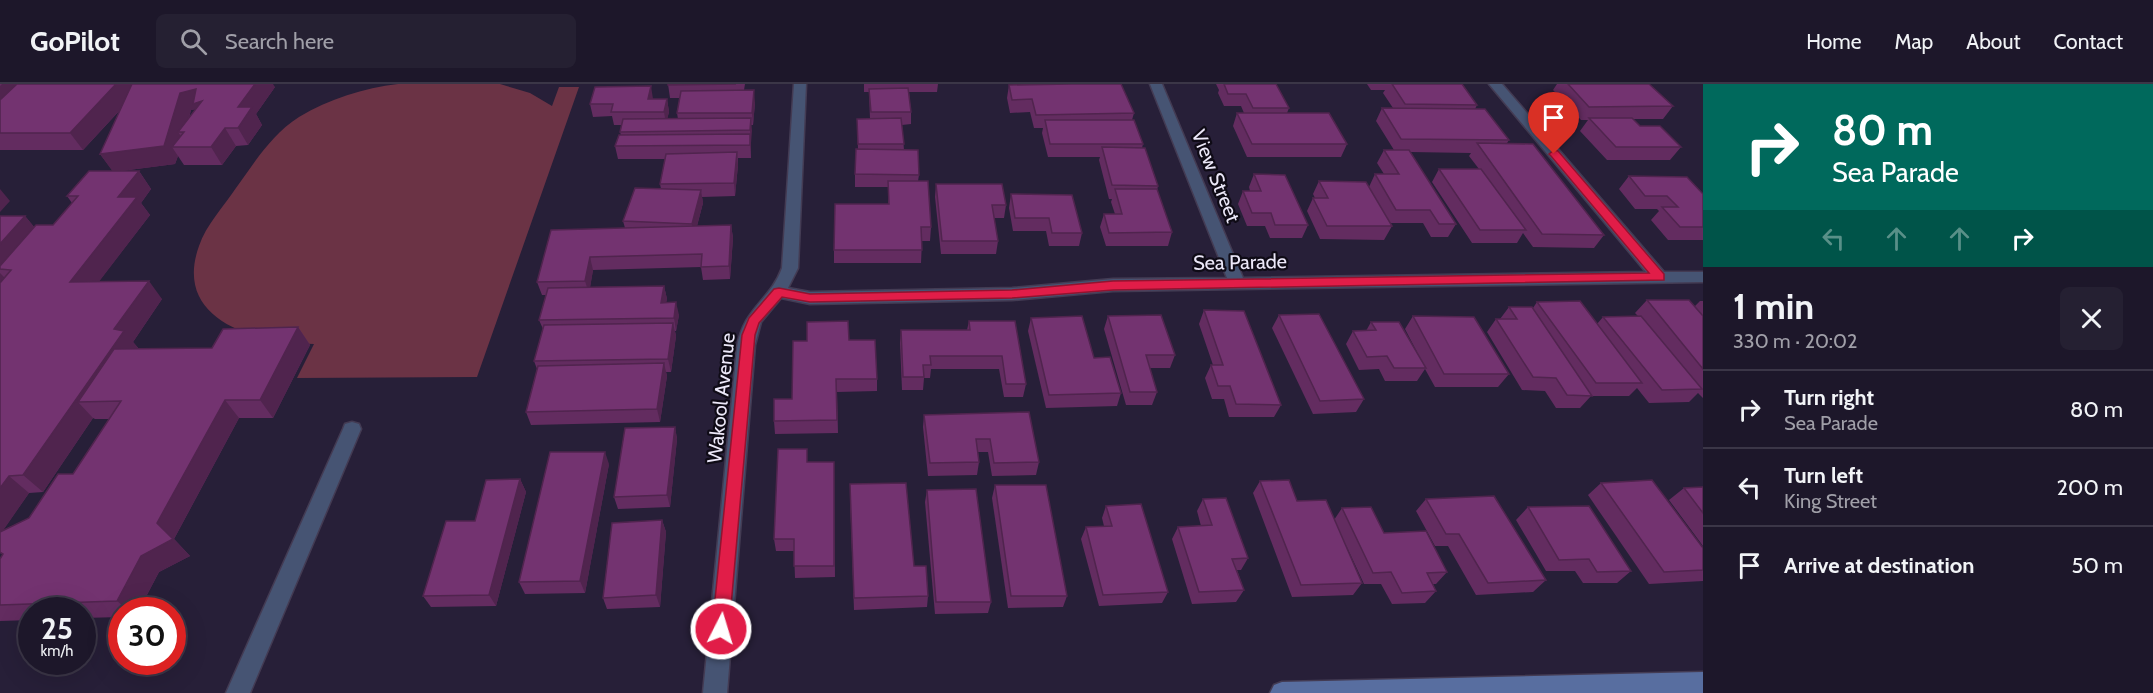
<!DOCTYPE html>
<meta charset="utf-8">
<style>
:root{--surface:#1d172a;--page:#252032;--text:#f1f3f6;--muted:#a09fa8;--line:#3b3647}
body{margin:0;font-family:Cabin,sans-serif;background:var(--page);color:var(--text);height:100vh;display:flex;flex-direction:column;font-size:22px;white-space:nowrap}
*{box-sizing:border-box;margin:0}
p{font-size:20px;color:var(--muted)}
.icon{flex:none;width:33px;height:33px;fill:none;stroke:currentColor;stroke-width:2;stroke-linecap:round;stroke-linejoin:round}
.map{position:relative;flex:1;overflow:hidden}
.side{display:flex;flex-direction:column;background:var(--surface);width:450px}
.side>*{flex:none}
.guide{background:#00695c;color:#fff;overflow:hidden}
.speed{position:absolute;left:18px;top:513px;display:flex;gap:12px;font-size:30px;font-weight:700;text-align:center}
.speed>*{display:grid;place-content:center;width:78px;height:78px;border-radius:50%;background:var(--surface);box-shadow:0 6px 24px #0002,0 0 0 2px var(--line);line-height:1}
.speed small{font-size:15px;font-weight:400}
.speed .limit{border:9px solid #d22;background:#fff;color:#111}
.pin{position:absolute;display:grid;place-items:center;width:51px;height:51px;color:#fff;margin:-62px -26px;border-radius:50% 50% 50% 0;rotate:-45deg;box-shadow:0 0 6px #0007}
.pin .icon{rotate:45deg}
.me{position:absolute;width:66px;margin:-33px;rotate:5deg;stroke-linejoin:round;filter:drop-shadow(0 0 4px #0008)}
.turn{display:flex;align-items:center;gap:21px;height:126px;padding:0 30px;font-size:27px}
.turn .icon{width:78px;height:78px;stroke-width:2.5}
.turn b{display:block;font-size:42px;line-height:51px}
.lanes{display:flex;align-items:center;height:57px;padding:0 30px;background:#0003;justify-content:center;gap:30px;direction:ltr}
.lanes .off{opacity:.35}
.round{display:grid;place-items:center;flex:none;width:63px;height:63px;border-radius:9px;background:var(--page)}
.summary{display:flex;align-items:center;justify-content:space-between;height:102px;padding:0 30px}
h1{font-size:36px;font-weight:700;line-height:45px}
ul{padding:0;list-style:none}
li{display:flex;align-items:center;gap:18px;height:78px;padding:0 30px;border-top:2px solid var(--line)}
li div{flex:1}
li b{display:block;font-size:22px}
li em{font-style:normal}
header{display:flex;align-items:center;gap:36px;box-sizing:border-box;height:84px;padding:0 30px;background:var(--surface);border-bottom:2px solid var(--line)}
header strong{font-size:28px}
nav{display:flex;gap:33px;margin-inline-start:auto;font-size:21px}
.search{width:420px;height:54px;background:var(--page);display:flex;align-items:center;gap:15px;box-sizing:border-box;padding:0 21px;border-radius:9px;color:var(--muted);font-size:22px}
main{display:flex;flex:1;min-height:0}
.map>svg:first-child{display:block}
</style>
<header>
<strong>GoPilot</strong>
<div class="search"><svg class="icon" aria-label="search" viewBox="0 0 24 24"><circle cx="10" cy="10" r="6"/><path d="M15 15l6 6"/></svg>Search here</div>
<nav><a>Home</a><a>Map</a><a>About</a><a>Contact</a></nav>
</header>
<main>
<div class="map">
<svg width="1703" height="609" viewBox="0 0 1703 609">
<rect width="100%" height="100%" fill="#271f38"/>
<path fill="#6b3345" d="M398,0H500L530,9L552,22L559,3H579L477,293L297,294L314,260C257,259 172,237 199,162C206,141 224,122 236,104C255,78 271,51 299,33C329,15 364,4 398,0Z"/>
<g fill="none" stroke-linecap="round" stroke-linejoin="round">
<defs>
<polygon id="service" points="352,338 359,340 361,345 250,609 226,609 343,345 345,340"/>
<path id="minor" d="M794,0H806L798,184L788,204L810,208L1012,204L1113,195L1227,194L1150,0H1162L1243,194L1646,188L1489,0H1502L1664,188H1703V198L1113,207L1012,216L810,220L781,214L761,238L755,261L727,609H703L737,264C743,224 770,217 782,184Z"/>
<polygon id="secondary" points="1703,588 1703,609 1270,609 1274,601 1282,598"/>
</defs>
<use href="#service" stroke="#433b53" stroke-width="3"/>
<use href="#minor" stroke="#433b53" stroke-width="3"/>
<use href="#secondary" stroke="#433b53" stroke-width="3"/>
<use href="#service" fill="#465473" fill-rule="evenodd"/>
<use href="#minor" fill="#465473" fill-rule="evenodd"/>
<use href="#secondary" fill="#586ea0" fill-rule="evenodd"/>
</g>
<g fill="#632c60" fill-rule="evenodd">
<path d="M0,0L275,3L256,30L262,41L248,61L236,62L222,81H184L178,72L175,80L121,87H139L151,105L141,119L150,131L99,197L162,215L133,258L139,265L212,264L298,243L310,261L273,334H239L174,455L190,472L159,488L139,526H122V533L82,534V526H32V536L0,537V475L3,471L0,469V199L4,194V193L0,198V132H25L34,143L53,141L72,119L67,112L113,87L100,70L121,25L83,66H0ZM196,25L189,34L191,26ZM93,334L95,335H109L73,390L29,434L3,446L29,409L43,408Z"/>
<polygon points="668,0 745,0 744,6 755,19 753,41 751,41 751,74 738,74 738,81 735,112 702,113 703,119 697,142 731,141 733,154 730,195 703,196 701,183 593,186 590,203 664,202 667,215 666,218 679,231 676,247 675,247 676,252 671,288 666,288 667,292 660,338 531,341 526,328 537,285 534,277 543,245 539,236 546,211 542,211 537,198 625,144 623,137 661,105 660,100 665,75 618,75 615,62 621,51 620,48 622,41 614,41 612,32 593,33 590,20 653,15 667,15 669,28 667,35 678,35 677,29 680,14 670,14"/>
<polygon points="864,0 938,0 937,8 909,8 911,28 911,40 902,41 904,66 919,91 918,97 931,143 930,157 922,157 921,179 834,179 834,166 888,120 888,103 855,103 855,90 858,65 857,35 870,35 869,8 864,8"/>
<polygon points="1035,0 1121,0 1134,29 1132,36 1143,60 1142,64 1158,102 1157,106 1172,148 1168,162 1106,162 1100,143 1104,130 1115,130 1111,118 1112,115 1109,115 1099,76 1100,73 1048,73 1042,49 1043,44 1034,44 1030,28 1010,29 1007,14 1009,1"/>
<polygon points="1216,0 1276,0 1289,24 1287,29 1347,60 1341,73 1247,73 1233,42 1237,29 1244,29 1241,22 1224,22 1218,9 1219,6"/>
<polygon points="1367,0 1462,0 1477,21 1475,25 1509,56 1507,59 1604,151 1594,164 1533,163 1523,149 1517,159 1472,159 1432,98 1439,85 1479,85 1469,72 1471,69 1410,68 1456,140 1448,153 1431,153 1423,139 1390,139 1392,142 1384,156 1320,155 1307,127 1313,114 1315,114 1313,110 1319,97 1369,103 1375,90 1384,90 1377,79 1384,66 1394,66 1376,37 1382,24 1393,24 1383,9 1385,6 1371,6"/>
<polygon points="1557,0 1649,0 1673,22 1663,35 1633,35 1640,42 1681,63 1670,76 1607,76 1580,47 1588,36 1581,36 1553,6"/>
<polygon points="1254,90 1308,141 1302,154 1270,154 1265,142 1247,142 1238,120 1243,107 1250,107 1249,103"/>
<polygon points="1629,92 1703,110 1703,156 1668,156 1651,136 1659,127 1657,125 1635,125 1619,105"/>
<polygon points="936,100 1006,121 1004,134 994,134 998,157 996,170 941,170 935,113"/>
<polygon points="1011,110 1082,149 1079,162 1049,162 1046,147 1013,147 1009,124"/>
<polygon points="1647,216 1695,222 1700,217 1703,217 1703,314 1698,309 1689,318 1649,319 1637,304 1629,312 1591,312 1580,324 1556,324 1545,307 1522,306 1487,248 1496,235 1500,235 1509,223 1533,224 1537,218 1597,240 1603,233 1638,232 1635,229"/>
<polygon points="1204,226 1281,321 1274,333 1229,333 1224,315 1212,315 1205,294 1211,281 1213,281 1199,240"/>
<polygon points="1279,231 1364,315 1356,328 1313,330 1272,244"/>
<polygon points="1108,232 1175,271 1170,284 1150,284 1157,308 1152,321 1126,321 1104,245"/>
<polygon points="1413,232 1509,290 1498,303 1435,303 1425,285 1417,297 1385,297 1379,285 1359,286 1346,260 1353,247 1366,247 1371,238 1417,268 1405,245"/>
<polygon points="1031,234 1094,274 1121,309 1117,322 1046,324 1028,247"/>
<polygon points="969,237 1015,237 1026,300 1023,313 1004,313 999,285 931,285 930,294 924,294 923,306 902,306 900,259 901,246 967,246"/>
<polygon points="849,256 877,295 877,307 837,308 838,349 775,350 774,337 792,315"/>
<polygon points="1029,328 1039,378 1036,391 992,392 988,368 978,368 979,378 977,391 928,392 923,343 924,331"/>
<polygon points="675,343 677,355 670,423 618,425 614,413"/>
<polygon points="807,378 834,378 835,493 795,494 794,467 776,467 774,455"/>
<polygon points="609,380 585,509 525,510 519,498"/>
<polygon points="520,395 526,408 496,522 431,523 423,512 475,437"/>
<polygon points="1260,397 1334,436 1342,424 1447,488 1436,500 1433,500 1436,507 1425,519 1392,520 1381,500 1364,500 1345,459 1362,499 1353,511 1292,513 1253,409"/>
<polygon points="1601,399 1703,464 1703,497 1649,500 1588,411"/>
<polygon points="995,401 1067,512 1063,523 1008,524 992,414"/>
<polygon points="1703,403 1703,462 1669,416 1684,404"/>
<polygon points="927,406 991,518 988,529 935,530 925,418"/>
<polygon points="850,413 914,482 928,512 927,523 854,526"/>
<polygon points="1203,415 1248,474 1241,486 1237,486 1244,506 1236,518 1192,520 1172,455 1178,443 1201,442 1197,427"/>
<polygon points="1426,415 1546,496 1533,508 1476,511 1448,462 1435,462 1416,427"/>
<polygon points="1106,422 1168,508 1162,519 1099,522 1081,455 1086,443 1104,442 1102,434"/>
<polygon points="1528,423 1631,487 1617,499 1583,499 1575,487 1546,487 1516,436"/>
<polygon points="662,436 666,448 660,523 607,525 603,514"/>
</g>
<g fill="#50244e">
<polygon points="2,0 34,0 0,32 0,2"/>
<polygon points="116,0 140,0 142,2 83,66 70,49"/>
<polygon points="255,0 273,0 275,3 256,30 262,41 248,61 238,44 238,23"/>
<polygon points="651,2 653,15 648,15"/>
<polygon points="196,5 207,23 191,26 184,49 178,48 183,55 172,63 178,72 175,80 113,88 100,70 180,9"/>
<polygon points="754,6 755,19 753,41 752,29"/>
<polygon points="667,15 669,28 666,40 664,28"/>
<polygon points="751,34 752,47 751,59 750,46"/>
<polygon points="225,44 236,62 222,81 211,63"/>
<polygon points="750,50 751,63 751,74 750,61"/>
<polygon points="737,68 738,81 735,112 734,99"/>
<polygon points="139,87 151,105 141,119 150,131 85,216 70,198 118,113"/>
<polygon points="0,105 10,117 0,128"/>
<polygon points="701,106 703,119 694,153 692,140"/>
<polygon points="25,132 40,150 0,185 0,160"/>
<polygon points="731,141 733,154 730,195 729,182"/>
<polygon points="590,173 593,186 589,210 585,197"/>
<polygon points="0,189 4,193 0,198"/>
<polygon points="149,197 162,215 133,258 139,265 78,318 93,334 43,408 23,391 114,245"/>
<polygon points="664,202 667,215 664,232 661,219"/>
<polygon points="676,218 679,231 676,247 674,234"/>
<polygon points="673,239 676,252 671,288 668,275"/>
<polygon points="298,243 310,261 273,334 260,316"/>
<polygon points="664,279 667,292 660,338 657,325"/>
<polygon points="225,316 239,334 174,455 190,472 159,488 139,526 128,526 117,517 157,439"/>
<polygon points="675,343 677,355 670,423 667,411"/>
<polygon points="605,368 609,380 585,509 580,497"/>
<polygon points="9,392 29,409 0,451 0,404"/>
<polygon points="520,395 526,408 496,522 489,511"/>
<polygon points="662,436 666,448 660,523 656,511"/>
</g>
<g fill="#733370" stroke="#50244e" stroke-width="1.5">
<polygon points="17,0 116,0 70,49 0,49 0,16"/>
<polygon points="132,0 255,0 238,23 252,23 238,44 225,44 211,63 172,63 184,48 178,48 202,17 193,20 196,5 180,9 164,62 100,70"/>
<polygon points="668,0 736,0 668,1"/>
<polygon points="1071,0 1121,0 1134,29 1036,31 1032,15 1012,16 1009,1"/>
<polygon points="1224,0 1276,0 1289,24 1253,24 1246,10 1228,10"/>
<polygon points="1392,0 1462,0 1477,21 1405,20"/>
<polygon points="1568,0 1649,0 1673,22 1589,23"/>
<polygon points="651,2 648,15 667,15 664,28 611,28 613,20 590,20 595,3"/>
<polygon points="908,4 911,28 871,28 869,5"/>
<polygon points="754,6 752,29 677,29 681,7"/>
<polygon points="1382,24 1485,25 1509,56 1401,55"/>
<polygon points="1237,29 1329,29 1347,60 1252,60"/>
<polygon points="751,34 750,46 620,48 623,35"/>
<polygon points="901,34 904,60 858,60 857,35"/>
<polygon points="1589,34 1632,34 1640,42 1660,42 1681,63 1616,63"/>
<polygon points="1045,36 1134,36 1143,60 1050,60"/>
<polygon points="750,50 750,61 615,62 619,51"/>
<polygon points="1477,59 1533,60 1604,151 1542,150"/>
<polygon points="1102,63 1145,64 1158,102 1112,101"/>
<polygon points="856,65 918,66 919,91 855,90"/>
<polygon points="1384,66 1409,66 1456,140 1439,140 1430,126 1396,126 1375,90 1399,90"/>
<polygon points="737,68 734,99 660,100 666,70"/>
<polygon points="1439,85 1481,85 1526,146 1480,146"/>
<polygon points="89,87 139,87 118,113 137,113 70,198 149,197 114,245 124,247 23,391 9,392 0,404 0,199 11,186 0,185 0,182 36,141 53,141 78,112 67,112"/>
<polygon points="1254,90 1285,91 1308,141 1275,141 1271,129 1252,129 1243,107 1261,107"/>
<polygon points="1629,92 1687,93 1703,110 1703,143 1680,143 1662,123 1678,123 1667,112 1645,112"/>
<polygon points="888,97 928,97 931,143 921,143 922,166 834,166 835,120 889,120"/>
<polygon points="1319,97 1366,98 1392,142 1327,142 1313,114 1328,114"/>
<polygon points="936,100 1002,100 1006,121 992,121 998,157 942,157"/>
<polygon points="635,104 701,106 692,140 623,137"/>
<polygon points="1115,105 1157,105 1172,148 1109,149 1104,130 1122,130"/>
<polygon points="1011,110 1072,111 1082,149 1052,149 1049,134 1015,134"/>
<polygon points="0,132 25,132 0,160"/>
<polygon points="731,141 729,182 701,183 702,170 590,173 585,197 537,198 551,146"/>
<polygon points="664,202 661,219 676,218 674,234 539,236 548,204"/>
<polygon points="1647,216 1689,216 1703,232 1703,285"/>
<polygon points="1580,217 1642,299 1596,299 1537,218"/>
<polygon points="1509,223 1532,223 1592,312 1567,311 1556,294 1533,293 1496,235 1517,235"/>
<polygon points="1204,226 1244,227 1281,321 1236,320 1230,302 1218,302 1211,281 1223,281"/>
<polygon points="1319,230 1364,315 1320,317 1279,231"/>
<polygon points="1161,231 1175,271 1146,271 1157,308 1130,308 1108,232"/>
<polygon points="1082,232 1094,274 1110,273 1121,309 1049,311 1031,234"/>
<polygon points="1413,232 1474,233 1509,290 1444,290"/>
<polygon points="1641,232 1702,305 1662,306 1603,233"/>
<polygon points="848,237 849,256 875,256 877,295 836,295 837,336 774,337 774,315 792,315 793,257 807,257 807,238"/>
<polygon points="969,237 1015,237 1026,300 1006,300 1002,272 930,272 931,281 923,281 924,293 903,293 901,246 970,246"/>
<polygon points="1371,238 1399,238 1426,284 1394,284 1387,272 1367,273 1353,247 1376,246"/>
<polygon points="673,239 668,275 534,277 544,241"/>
<polygon points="298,243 260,316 225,316 157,439 173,455 141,472 117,517 0,521 0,475 3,470 0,468 0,448 29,434 58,390 73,390 121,317 78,318 114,265 212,264 223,245"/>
<polygon points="664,279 657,325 526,328 538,282"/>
<polygon points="1029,328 1039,378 994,379 990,355 976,355 979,378 930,379 924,331"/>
<polygon points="675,343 667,411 614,413 625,344"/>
<polygon points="778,365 807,365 807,378 834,378 834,482 794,482 794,455 774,455"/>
<polygon points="550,368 605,368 580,497 519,498"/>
<polygon points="520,395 489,511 423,512 446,437 475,437 486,396"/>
<polygon points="1289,396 1297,417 1326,416 1362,499 1301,501 1260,397"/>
<polygon points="1652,396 1703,464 1703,486 1664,488 1601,399"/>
<polygon points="906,399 914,482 926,482 928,512 854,514 850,400"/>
<polygon points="995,401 1046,401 1067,512 1011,512"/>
<polygon points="1703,403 1703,429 1684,404"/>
<polygon points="976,405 991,518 936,518 927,406"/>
<polygon points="1494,412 1546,496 1488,499 1459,450 1446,450 1426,415"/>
<polygon points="1226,414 1248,474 1232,475 1244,506 1199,508 1178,443 1212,441 1203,415"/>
<polygon points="1141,420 1168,508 1103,511 1086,443 1112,442 1106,422"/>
<polygon points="1589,422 1631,487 1597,488 1589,475 1559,476 1528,423"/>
<polygon points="1371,423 1384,449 1426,447 1447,488 1427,489 1436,507 1402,509 1391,488 1373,489 1342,424"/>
<polygon points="662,436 656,511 603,514 612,439"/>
</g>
<polygon fill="#e11d48" stroke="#92132f" stroke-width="1.5" points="1554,66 1558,67 1664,190 1664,196 1113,206 1012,214 810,218 782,213 759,239 755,251 729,545 727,550 721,552 715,550 712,545 742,251 749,234 774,205 779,204 810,210 1012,206 1113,197 1649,189 1551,72 1549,70"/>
<g text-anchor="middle" stroke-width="4.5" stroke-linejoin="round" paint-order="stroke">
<g font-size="20" fill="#ece8f9" stroke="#0f0b16">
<text transform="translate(1216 92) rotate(68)" y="7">View Street</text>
<text transform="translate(1240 178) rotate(-1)" y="7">Sea Parade</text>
<text transform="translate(721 314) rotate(-84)" y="7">Wakool Avenue</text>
</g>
</g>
</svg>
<div class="speed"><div>25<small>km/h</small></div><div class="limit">30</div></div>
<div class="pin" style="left:1554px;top:70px;background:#d93025"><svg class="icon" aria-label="arrive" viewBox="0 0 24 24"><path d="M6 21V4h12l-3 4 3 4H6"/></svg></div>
<svg class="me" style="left:721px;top:545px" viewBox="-20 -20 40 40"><circle r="17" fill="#e11d48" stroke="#fff" stroke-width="3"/><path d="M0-11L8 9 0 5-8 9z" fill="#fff"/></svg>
</div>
<section class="side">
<div class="guide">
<div class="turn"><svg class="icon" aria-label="right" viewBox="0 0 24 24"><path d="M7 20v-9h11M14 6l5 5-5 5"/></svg><div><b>80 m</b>Sea Parade</div></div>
<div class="lanes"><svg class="icon off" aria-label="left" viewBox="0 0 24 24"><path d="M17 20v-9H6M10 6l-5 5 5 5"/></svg><svg class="icon off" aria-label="ahead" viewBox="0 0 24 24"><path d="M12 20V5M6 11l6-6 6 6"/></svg><svg class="icon off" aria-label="ahead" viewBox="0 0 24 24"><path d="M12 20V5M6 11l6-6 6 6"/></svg><svg class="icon" aria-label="right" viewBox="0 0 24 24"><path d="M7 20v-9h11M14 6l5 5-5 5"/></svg></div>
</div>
<div class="summary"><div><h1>1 min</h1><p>330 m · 20:02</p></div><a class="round"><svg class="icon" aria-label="close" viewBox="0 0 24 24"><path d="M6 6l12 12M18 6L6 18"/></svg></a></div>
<ul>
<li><svg class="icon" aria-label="right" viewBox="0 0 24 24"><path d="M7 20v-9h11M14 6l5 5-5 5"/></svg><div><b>Turn right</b><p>Sea Parade</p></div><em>80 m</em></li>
<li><svg class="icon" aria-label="left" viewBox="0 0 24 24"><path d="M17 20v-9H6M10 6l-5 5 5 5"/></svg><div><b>Turn left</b><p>King Street</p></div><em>200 m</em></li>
<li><svg class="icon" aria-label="arrive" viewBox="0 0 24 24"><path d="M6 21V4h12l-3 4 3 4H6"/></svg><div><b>Arrive at destination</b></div><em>50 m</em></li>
</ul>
</section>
</main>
